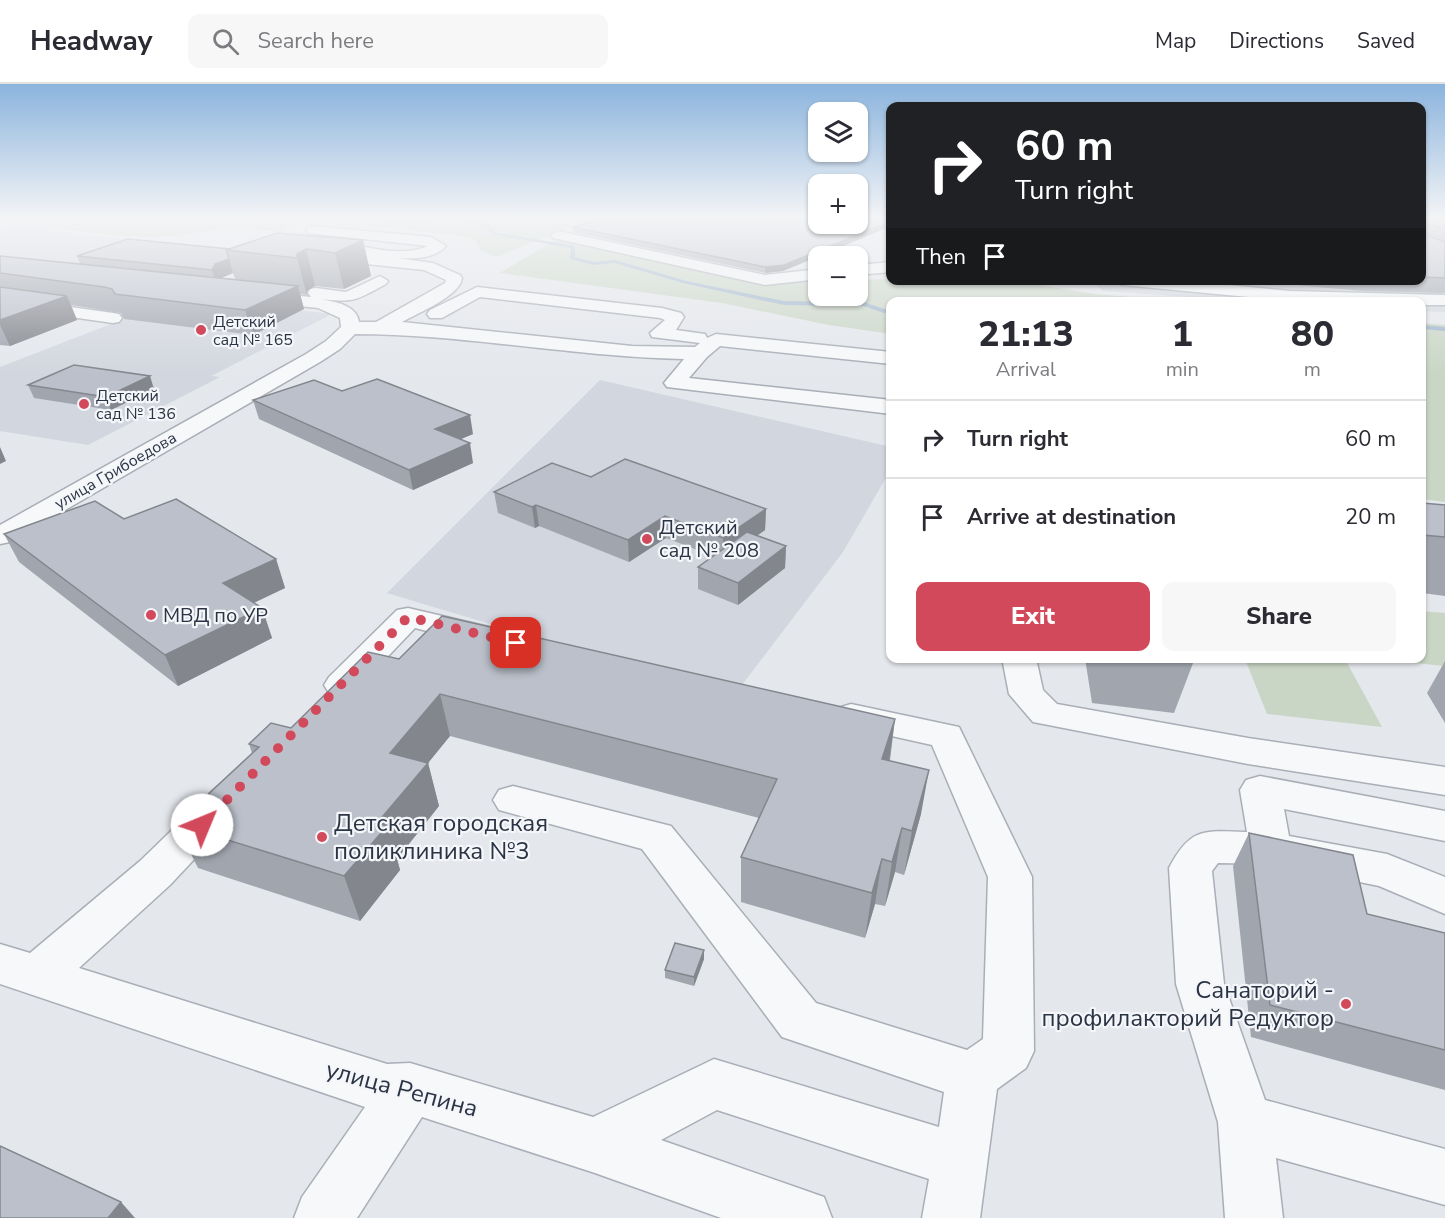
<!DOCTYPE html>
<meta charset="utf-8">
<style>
:root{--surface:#fff;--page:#f7f7f7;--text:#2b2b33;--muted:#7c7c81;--line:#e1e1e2;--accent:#d1495b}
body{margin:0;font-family:"Nunito Sans",sans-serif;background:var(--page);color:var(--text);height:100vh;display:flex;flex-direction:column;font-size:22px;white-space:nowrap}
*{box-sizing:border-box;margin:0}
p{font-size:20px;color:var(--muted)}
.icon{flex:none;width:33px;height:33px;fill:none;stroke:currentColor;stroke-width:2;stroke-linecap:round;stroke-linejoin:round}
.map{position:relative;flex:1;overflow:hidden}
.side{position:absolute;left:886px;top:213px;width:540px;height:366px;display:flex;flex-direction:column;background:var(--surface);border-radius:12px;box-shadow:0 2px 4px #0004}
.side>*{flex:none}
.banner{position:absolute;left:886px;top:18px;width:540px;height:183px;border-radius:12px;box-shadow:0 2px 4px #0004;background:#202124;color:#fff;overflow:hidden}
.buttons{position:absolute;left:808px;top:18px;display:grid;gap:12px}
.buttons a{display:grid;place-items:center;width:60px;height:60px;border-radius:12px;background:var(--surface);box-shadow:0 2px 4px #0004;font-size:30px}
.pin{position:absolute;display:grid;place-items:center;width:51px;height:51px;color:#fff;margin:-26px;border-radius:12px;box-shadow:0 3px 9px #0006}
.me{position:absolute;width:66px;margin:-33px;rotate:45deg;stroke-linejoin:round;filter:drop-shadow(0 0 4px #0008)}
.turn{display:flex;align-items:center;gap:21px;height:126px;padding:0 30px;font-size:27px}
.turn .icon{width:78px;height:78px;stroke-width:2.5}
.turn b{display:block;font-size:42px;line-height:51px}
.then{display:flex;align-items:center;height:57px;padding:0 30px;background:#0003;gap:12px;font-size:22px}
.eta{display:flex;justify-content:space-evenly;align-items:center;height:102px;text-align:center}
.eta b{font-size:36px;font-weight:800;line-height:42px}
.button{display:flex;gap:12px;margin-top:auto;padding:12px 30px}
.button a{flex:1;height:69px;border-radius:12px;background:var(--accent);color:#fff;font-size:24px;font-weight:800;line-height:69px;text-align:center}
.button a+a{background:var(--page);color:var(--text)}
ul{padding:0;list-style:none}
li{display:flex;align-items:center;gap:18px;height:78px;padding:0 30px;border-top:2px solid var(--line)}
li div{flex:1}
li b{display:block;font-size:22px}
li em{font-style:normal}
header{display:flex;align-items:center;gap:36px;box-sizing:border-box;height:84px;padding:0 30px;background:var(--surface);border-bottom:2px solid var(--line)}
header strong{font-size:28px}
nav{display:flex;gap:33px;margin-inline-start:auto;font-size:21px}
.search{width:420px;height:54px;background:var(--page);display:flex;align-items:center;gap:15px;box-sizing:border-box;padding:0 21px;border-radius:12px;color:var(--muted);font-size:22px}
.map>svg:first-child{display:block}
</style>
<header>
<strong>Headway</strong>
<div class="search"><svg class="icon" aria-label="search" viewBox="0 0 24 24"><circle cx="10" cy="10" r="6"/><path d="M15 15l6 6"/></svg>Search here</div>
<nav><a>Map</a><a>Directions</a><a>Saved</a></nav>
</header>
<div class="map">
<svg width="1445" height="1134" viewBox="0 0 1445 1134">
<rect width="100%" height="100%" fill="#e4e7ec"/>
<g fill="#d2d6de">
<polygon points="1445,132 1445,228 1422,227 1422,218 1248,217 1103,207 1092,197 1422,196"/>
<polygon points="30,142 56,146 52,148 280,170 206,200 0,177 0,144"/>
<polygon points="183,212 332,230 211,292 220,293 88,361 0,347 0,283"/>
<polygon points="600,296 891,363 891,385 843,468 742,601 543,556 387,509"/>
</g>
<g fill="#c9d6c5">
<path d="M0,132H614L561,147L496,173L481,166L475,156L454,151L329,137L271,136L301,139L280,148L241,144L259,137C224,143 190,152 155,153C103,154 51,142 0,134Z"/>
<polygon points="557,155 762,200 819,197 819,212 858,212 858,196 891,195 891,196 966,197 1039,201 1095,210 1177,217 891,218 891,250 829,241 722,219 500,189"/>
<polygon points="1422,239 1445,241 1445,418 1422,415"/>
<polygon points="1422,527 1445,529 1445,582 1374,575 1422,574"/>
<polygon points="1245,575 1345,575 1382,643 1267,630"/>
</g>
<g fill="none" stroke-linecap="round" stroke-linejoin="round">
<g fill="#9fb4cc" fill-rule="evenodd">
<polygon points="387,132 391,132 387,136 393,138 456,134 489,140 494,148 575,162 575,173 593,178 615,176 686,197 784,217 864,218 884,225 891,224 891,228 884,229 863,222 784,221 683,199 615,179 593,181 570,175 571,164 491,150 486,142 456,136 393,140 382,137"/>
<polygon points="1422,241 1445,243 1445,247 1422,245"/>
</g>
<defs>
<g id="minor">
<path d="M313,142L431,153L446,162C435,175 413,175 397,174L433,179L460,191L462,194C460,212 418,229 402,238L632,262L695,263L700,259L652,253L650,249L665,236L660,234L480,213L442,234H430L427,230L430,226L477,203L662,224L681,229L684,233L676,246L705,250L707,254L716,250L891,268V280L720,262L707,273L689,294L891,316V330L667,303L664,299L684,275C574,273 465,250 355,250L340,265L320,278L10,458L0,460V441L306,270L326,257L341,243L340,234L318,224L259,218L253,217L250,213L253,209L259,208L311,213L308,209L310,205L316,204L346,208L380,192L388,197L386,200C356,216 355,219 321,215C335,218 357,221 359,238H376L445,199L446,196L424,186L318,175L315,172L318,169L323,167L361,171L318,163L316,160L323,156C355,158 396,176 428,162L308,149L306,146L308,143Z"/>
<polygon points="558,147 765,191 819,185 819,195 765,201 553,154 551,151"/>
<polygon points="891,178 891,188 858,191 858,181"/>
<polygon points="1114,196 1179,196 1290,207 1445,211 1445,221 1422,221 1422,218 1290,217 1122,201"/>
<polygon points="0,213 113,229 119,230 122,234 119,238 113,239 0,223"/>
<polygon points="408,524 489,543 494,550 489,557 478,560 415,544 353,609 341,612 329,609 324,601 329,593 397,526"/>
<polygon points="1002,574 1036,574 1043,606 1057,620 1248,654 1445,683 1445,711 1248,680 1033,638 1009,610"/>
<polygon points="851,620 959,643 1032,793 1034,967 1026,984 997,1005 980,1134 922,1134 929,1095 717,1026 661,1056 824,1113 832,1134 721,1134 595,1089 422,1033 357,1134 294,1134 302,1113 365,1023 0,900 0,860 30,869 140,777 202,717 216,712 230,717 236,727 230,737 170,801 79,884 387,980 410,979 593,1033 714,975 939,1043 944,1008 782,953 642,765 499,726 493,716 499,706 513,702 671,742 816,919 967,966 983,955 988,793 932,661 838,640 833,632 838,624"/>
<path d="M1260,692L1445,727V757L1284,725L1289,752L1387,770L1445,793V830L1379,802L1271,780L1218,779L1212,787L1224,900L1265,1016L1445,1065V1121L1276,1074L1283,1134H1225L1218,1038L1176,900L1169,784C1191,742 1205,747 1247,748L1240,706L1246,696Z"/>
</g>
</defs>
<use href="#minor" stroke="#a9aeb7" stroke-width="3"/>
<use href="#minor" fill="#f7f8fa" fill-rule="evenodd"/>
</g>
<g fill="#a1a5ae" fill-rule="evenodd">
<polygon points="891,132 891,142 783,187 765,189 573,148 573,143"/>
<polygon points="1422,132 1445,132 1445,209 1363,207 1238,196 1422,196"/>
<path d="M363,156L371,192L344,205L315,202L307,207V211L300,210L304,225L253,251L124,235L121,229L71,221L77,236L10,262L0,261V172L80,180L77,172L230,165ZM233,189L235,195L221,194Z"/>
<polygon points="28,301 154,305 111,326 34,314"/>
<polygon points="342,307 473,350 460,355 473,379 413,406 259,335 253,316"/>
<polygon points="591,393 766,425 765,446 757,451 786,462 785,484 738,521 698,505 698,483 713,472 666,454 629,478 539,442 535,444 498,429 494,408"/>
<polygon points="1422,419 1445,421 1445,512 1422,509"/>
<polygon points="124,435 276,475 285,504 254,519 262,524 272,554 178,602 19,478 4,450"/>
<polygon points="1085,574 1195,574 1174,629 1092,619"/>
<polygon points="399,575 895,635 890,677 921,730 904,791 895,788 885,822 875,820 865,854 741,818 741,773 759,734 450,652 428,679 439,722 397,775 400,786 360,837 198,784 176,740 252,669 249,660 291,644"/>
<polygon points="1445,577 1445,639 1427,609"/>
<polygon points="1249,749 1367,830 1445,849 1445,1006 1251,953 1233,782"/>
<polygon points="704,866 704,875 694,902 665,894 665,886"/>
</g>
<g fill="#83868d">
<polygon points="891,137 891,142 783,187 765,189 765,183"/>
<polygon points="363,156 371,192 344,205 335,169"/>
<polygon points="306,165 315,202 307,207 307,211 297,174 297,170"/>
<polygon points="229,175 233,189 219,195 216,201 212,186 215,180"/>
<polygon points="298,202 304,225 253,251 245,226"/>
<polygon points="67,212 77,236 10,262 0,241 0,236"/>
<polygon points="150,292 154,305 111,326 106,313"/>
<polygon points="470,331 473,350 438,365 435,345"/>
<polygon points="470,359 473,379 413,406 409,386"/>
<polygon points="0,363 6,377 0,380"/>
<polygon points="536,421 539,442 535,444 532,423"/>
<polygon points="766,425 765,446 723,476 723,454"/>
<polygon points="665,432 666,454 629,478 628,456"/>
<polygon points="786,462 785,484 738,521 738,499"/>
<polygon points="276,475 285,504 234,528 223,499"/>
<polygon points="262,524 272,554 178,602 165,571"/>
<polygon points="440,610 450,652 428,679 439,722 397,775 400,786 360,837 344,792 377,739 390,669"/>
<polygon points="895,635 889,678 882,675"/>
<polygon points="929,686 921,730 904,791 912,747"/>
<polygon points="902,744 895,788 885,822 892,778"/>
<polygon points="882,775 875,820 865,854 872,809"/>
<polygon points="704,866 704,875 694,902 694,893"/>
<polygon points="121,1118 135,1134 108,1134"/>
</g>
<g fill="#bbc0ca" stroke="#83868d" stroke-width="1.5">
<polygon points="611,132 819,132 819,140 858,140 858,132 891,132 891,137 784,181 765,183 573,143"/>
<polygon points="1422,132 1445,132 1445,145 1428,139 1425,141 1426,151 1445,158 1445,194 1422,193"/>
<polygon points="277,149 363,156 335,169 306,165 297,170 297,174 226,166"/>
<polygon points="128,155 230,165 226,166 229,175 215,180 212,186 77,172"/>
<polygon points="0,172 298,202 245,226 115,210 112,205 104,203 0,189"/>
<polygon points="0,203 67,212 0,236"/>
<polygon points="74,281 150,292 106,313 28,301"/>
<polygon points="377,295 470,331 435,345 470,359 409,386 253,316 314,296 342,307"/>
<polygon points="625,375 766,425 723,454 665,432 628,456 536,421 532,423 494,408 552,379 591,393"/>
<polygon points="176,415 276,475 223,499 262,524 165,571 4,450 95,417 124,435"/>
<polygon points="1422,419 1445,421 1445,453 1422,451"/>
<polygon points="747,448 786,462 738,499 698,483"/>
<polygon points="442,532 895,635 882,675 929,686 912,747 902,744 892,778 882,775 872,809 741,773 777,695 440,610 390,669 428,679 377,739 387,742 344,792 176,740 259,663 249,660 271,639 291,644 368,568 399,575"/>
<polygon points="1249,749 1353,771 1367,830 1445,849 1445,966 1270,921"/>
<polygon points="675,859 704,866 694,893 665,886"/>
<polygon points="0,1062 121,1118 108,1134 0,1134"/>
</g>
<linearGradient id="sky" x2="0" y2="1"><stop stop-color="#8bb4dd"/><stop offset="0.46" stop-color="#f3f4f6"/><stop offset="1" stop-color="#f3f4f6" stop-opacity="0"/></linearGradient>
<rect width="1445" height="290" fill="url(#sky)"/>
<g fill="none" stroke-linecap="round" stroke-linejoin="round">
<polyline stroke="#d1495b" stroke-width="10" stroke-dasharray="0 18" points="202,741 408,533 516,559"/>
</g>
<g fill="#d1495b" stroke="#f4f6f9" stroke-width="2">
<circle cx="201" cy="246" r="6"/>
<circle cx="84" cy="320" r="6"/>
<circle cx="647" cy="455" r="6"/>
<circle cx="151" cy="531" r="6"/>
<circle cx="322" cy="753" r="6"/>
<circle cx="1346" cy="920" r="6"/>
</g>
<g text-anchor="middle" stroke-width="4.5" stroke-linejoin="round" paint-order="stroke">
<g font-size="16" fill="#2b3445" stroke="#f4f6f9" text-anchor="start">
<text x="213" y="243">Детский<tspan x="213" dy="18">сад № 165</tspan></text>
<text x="96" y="317">Детский<tspan x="96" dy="18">сад № 136</tspan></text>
</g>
<g font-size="16" fill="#2b3445" stroke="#f4f6f9">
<text transform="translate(115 386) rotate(-30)" y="6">улица Грибоедова</text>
</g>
<g font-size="20" fill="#2b3445" stroke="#f4f6f9" text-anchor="start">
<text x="659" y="450">Детский<tspan x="659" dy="23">сад № 208</tspan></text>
<text x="163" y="538">МВД по УР</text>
</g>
<g font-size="24" fill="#2b3445" stroke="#f4f6f9" text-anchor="start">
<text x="334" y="747">Детская городская<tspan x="334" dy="28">поликлиника №3</tspan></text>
<text x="1334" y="914" text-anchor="end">Санаторий -<tspan x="1334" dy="28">профилакторий Редуктор</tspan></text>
</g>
<g font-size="24" fill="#2b3445" stroke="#f4f6f9">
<text transform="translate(402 1005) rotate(15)" y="8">улица Репина</text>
</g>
</g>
</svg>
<div class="buttons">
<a><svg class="icon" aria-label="layers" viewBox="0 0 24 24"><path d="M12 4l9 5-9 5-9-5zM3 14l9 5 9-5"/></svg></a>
<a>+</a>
<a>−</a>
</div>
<div class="pin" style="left:516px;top:559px;background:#d93025"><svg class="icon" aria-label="arrive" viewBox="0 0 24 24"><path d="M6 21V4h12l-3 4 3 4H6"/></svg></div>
<svg class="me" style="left:202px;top:741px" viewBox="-20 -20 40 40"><circle r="19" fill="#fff"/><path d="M0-13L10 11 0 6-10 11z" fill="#d1495b"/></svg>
<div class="banner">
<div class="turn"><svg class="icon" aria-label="right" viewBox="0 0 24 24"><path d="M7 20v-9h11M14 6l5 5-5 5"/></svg><div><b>60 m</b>Turn right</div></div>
<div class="then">Then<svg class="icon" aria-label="arrive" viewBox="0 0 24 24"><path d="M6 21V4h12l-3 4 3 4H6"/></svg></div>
</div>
<section class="side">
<div class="eta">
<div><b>21:13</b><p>Arrival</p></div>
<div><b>1</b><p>min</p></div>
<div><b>80</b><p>m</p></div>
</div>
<ul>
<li><svg class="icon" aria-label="right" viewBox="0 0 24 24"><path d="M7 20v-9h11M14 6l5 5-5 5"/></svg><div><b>Turn right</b></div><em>60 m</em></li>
<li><svg class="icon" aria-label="arrive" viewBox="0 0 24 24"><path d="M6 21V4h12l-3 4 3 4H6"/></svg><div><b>Arrive at destination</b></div><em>20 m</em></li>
</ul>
<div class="button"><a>Exit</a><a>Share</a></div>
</section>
</div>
